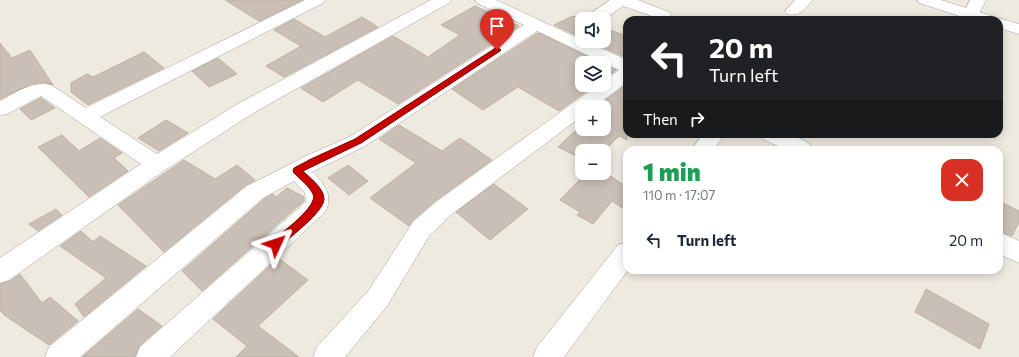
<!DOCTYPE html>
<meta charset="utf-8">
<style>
:root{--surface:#fff;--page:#f6f6f7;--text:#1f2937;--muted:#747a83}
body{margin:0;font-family:Commissioner,sans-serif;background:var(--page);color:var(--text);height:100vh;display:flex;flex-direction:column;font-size:15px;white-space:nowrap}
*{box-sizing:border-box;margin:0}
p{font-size:13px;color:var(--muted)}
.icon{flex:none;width:22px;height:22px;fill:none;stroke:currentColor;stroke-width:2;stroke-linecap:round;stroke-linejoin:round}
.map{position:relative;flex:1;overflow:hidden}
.sheet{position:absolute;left:623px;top:146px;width:380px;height:128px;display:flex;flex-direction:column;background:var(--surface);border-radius:12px;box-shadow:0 2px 10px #0003}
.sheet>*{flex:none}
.banner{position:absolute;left:623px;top:16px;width:380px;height:122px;border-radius:12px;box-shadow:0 2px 10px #0003;background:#202124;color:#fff;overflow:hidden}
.controls{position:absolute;left:575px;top:12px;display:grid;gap:8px}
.controls a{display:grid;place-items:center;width:36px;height:36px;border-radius:8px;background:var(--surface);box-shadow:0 2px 10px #0003;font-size:20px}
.pin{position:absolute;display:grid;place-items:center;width:34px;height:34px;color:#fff;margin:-41px -17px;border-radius:50% 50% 50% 0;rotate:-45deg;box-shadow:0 0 4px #0007}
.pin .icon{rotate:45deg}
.me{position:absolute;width:44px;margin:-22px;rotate:48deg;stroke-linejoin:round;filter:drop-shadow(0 0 3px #0008)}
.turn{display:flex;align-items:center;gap:14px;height:84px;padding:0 20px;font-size:18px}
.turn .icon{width:52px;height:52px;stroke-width:2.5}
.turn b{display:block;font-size:28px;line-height:34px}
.then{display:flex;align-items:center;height:38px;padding:0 20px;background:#0003;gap:8px;font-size:15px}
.round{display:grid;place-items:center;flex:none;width:42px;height:42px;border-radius:12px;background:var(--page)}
.summary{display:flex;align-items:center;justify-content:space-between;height:68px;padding:0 20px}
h1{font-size:24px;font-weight:800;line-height:30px;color:#1e9e55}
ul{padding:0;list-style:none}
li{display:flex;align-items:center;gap:12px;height:52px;padding:0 20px}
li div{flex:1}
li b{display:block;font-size:15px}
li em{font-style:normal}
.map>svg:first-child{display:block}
</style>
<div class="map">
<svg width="1019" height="357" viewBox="0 0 1019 357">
<rect width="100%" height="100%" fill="#eeeae0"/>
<g fill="#cabfb6" stroke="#c1b0a1">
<polygon points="225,0 302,0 259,21"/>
<polygon points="475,6 519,26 398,104 358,80 323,102 301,88 393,36 428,57 460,35 441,25"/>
<polygon points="573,16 582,19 582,38 554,25"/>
<polygon points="362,17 378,27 284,77 266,66 301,46 274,30 294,19 325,37"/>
<polygon points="604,28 627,36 627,58 589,41 604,41"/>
<polygon points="539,33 601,63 582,63 582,85 595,85 559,111 518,87 483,110 452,89 536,34"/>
<polygon points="0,43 12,58 30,50 53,85 44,82 31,84 0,99"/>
<polygon points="144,52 164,68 88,105 71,92 71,83 87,74 93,77"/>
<polygon points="218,58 237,74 209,87 192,71"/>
<polygon points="604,65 616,70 604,79"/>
<polygon points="627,84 627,140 619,136 604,151 582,151 582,159 558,147 577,129 604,129 604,107 596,107"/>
<polygon points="41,98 55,108 31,120 20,109"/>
<polygon points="166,120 188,133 159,151 138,138"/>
<polygon points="399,125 442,151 460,138 492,160 435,201 412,221 409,226 370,198 416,163 379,139"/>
<polygon points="62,135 79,151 100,138 122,153 114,158 128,171 89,197 38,147"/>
<polygon points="184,160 215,179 237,165 255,180 246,185 164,252 118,205"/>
<polygon points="348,165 368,181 349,195 328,178"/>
<polygon points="604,172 627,187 627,211 612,201 593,224 577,215 580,212 560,200 586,173"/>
<polygon points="494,184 528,209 490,240 456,212"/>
<polygon points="287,188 304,197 304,201 202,291 182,271 264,199 273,194 276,197"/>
<polygon points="999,201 1019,211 1019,222 1012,236 999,231"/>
<polygon points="56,209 62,215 38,231 29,224"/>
<polygon points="81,231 93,242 100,236 146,266 84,317 75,304 106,278 60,246"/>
<polygon points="278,258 308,280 258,326 299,357 236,357 247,346 213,319"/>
<polygon points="20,274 42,303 50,297 78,321 49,345 4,315 0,310 0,284 10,281"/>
<polygon points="926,289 989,324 980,349 915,312"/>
<polygon points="138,309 162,326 139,346 135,357 82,357"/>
</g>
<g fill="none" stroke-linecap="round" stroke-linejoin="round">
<defs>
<g id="minor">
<path d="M305,0H325L323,3L100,117L157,154L241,102L431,0H451L449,3L255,112L165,170L9,280L0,283V258L141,164L41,96L7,114L0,115V101C15,93 33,80 51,85L86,108Z"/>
<path d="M475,0H496L582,40V41H585L627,60V82L594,107H582V116L452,214L429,236L387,306L345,357H313L317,347L369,290L413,222L436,202L598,85H604V81L619,70L537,31L365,146L312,172C324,183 334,196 325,212L170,357H136L140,347L306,202L305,193L294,181L263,198L80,357H45L49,347L247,186L306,156L351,136L524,25L477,3Z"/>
<polygon points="610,0 638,0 669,12 671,15 669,18 663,20 623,6 604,19 585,19 587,16"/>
<path d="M795,0H812C806,9 799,17 787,14L785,11Z"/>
<polygon points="970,0 986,0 976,20 960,20"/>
<polygon points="703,134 725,134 713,150 691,150"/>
<path d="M760,134C777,134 804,133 814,150H786L763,139Z"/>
<polygon points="999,232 1019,241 1019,263 999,254"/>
<polygon points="627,242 628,270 564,357 533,357 537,347 618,245"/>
</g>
<polygon id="tertiary" points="917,0 941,0 995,17 996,19 999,18 1019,24 1019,34 999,28 999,20 972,20 919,3"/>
</defs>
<use href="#minor" stroke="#a3a3a3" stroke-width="1"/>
<use href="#tertiary" stroke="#a3a3a3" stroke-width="1"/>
<use href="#minor" fill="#fff" fill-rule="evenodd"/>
<use href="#tertiary" fill="#fff" fill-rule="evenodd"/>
</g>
<path fill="#c70300" stroke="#810200" d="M497,47L501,50L500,51L361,143L303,171C310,178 324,188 324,199C324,212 290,237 279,247L276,248L272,247L271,244L272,241C281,233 319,206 313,194C309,186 300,179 294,173L293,170L294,168L311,159L355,139Z"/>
</svg>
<div class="controls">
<a><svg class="icon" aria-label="sound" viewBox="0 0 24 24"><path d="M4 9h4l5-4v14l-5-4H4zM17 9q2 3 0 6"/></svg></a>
<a><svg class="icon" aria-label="layers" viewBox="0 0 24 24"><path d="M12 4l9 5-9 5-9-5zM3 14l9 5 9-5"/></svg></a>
<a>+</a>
<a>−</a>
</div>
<div class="pin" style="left:497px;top:50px;background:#d93025"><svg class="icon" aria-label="arrive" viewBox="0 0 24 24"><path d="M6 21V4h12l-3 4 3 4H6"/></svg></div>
<svg class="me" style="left:276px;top:244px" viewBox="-20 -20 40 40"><path d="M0-17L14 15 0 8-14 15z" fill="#c70300" stroke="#fff" stroke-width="4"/></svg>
<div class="banner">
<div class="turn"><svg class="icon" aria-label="left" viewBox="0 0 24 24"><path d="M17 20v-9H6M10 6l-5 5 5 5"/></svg><div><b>20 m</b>Turn left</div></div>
<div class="then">Then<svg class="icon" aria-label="right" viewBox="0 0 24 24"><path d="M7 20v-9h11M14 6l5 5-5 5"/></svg></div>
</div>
<section class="sheet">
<div class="summary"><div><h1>1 min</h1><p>110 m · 17:07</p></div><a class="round" style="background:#d93025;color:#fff"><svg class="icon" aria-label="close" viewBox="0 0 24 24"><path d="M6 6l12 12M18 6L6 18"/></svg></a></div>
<ul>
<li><svg class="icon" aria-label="left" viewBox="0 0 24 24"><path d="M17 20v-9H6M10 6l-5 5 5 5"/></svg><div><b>Turn left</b></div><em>20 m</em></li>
</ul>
</section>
</div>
